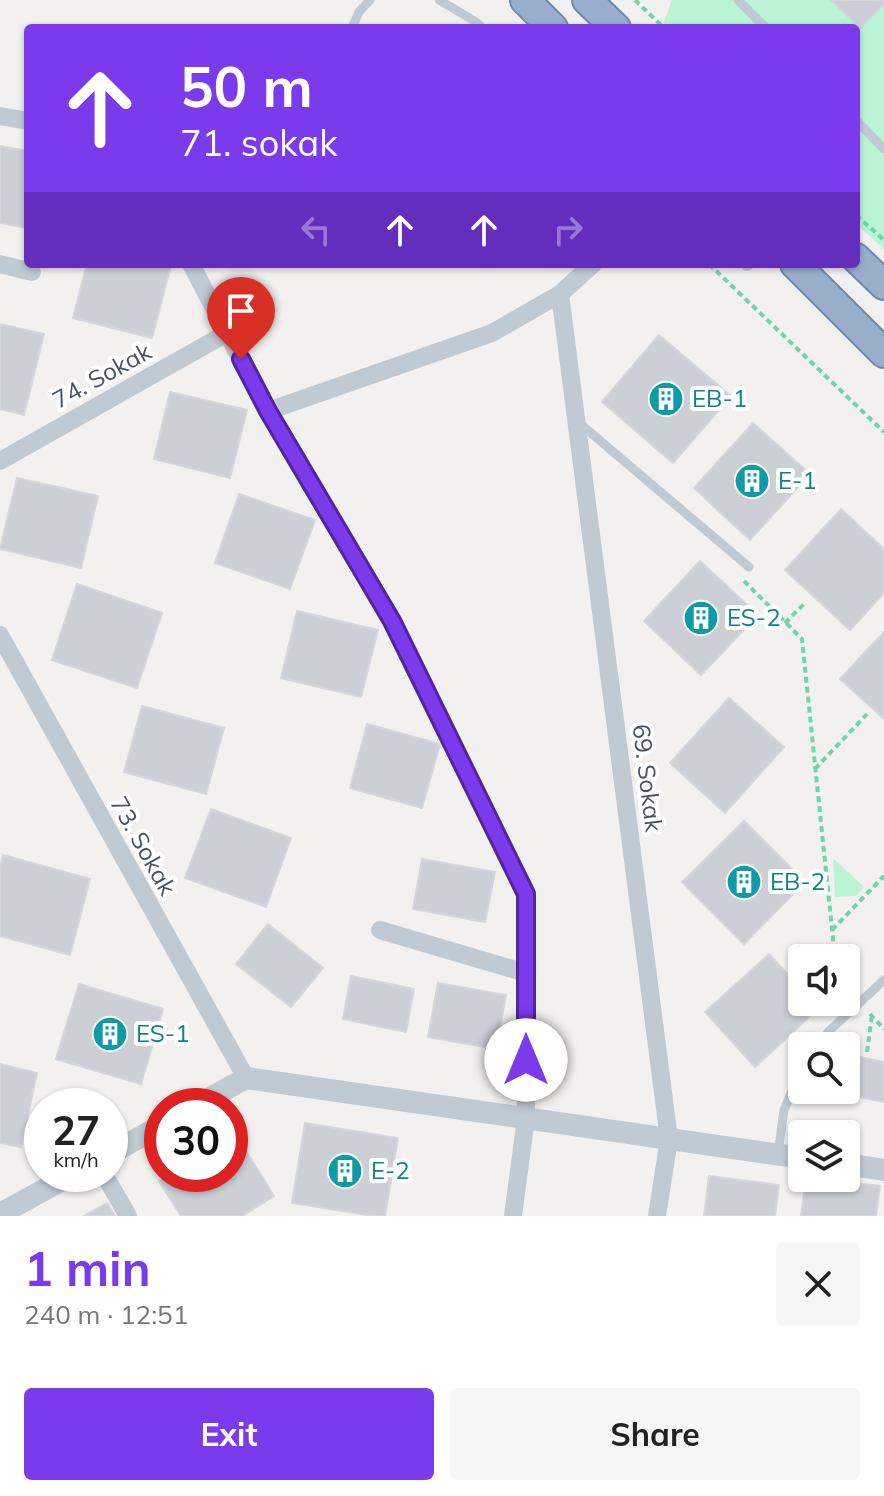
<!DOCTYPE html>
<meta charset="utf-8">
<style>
:root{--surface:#fff;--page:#f6f6f6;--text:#222;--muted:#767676;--accent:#7c3aed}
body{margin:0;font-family:Mulish,sans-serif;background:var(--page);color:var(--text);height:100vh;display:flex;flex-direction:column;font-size:30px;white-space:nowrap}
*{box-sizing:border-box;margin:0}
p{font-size:26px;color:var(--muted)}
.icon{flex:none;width:44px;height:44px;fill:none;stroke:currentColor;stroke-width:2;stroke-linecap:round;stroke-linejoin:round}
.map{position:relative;height:1216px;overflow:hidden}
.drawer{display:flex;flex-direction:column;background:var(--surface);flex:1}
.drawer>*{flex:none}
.banner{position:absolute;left:24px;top:24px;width:836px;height:244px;border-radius:8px;box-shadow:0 2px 6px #0004;background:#7c3aed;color:#fff;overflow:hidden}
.buttons{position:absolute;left:788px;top:944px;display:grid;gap:16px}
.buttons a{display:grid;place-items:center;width:72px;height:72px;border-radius:8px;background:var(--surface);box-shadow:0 2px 6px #0004;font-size:40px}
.speed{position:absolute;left:24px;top:1088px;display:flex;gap:16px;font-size:40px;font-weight:700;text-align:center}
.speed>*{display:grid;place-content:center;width:104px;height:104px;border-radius:50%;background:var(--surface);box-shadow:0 2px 6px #0004;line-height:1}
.speed small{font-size:20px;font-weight:400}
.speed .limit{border:12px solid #d22;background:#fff;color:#111}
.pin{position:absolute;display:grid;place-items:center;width:68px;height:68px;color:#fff;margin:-82px -34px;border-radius:50% 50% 50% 0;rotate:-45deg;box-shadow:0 0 8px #0007}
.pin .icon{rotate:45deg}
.me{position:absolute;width:88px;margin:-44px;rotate:0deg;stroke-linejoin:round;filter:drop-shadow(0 0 6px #0008)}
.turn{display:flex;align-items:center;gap:28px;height:168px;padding:0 24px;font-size:36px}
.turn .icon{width:104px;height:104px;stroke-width:2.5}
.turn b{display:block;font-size:56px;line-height:68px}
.lanes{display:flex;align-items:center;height:76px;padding:0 24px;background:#0003;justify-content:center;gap:40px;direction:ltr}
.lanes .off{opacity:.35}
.round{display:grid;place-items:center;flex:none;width:84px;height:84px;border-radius:8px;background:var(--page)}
.summary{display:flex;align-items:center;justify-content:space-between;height:136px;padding:0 24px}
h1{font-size:48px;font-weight:700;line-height:60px;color:var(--accent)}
.button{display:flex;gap:16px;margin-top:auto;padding:16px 24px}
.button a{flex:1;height:92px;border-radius:8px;background:var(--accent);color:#fff;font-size:32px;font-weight:700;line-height:92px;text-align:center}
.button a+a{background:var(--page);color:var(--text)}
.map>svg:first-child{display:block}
</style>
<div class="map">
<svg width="884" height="1216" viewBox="0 0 884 1216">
<rect width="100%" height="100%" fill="#f3f0f0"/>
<g fill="#bbf4d4">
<polygon points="672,0 884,0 884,249 856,224 856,28 662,28"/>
<polygon points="833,858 864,887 856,896 835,897"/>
</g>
<g fill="#cccfd6" stroke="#d4d6dc" stroke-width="2">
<polygon points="831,0 884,0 884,4 860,28"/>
<polygon points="0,146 28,151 28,228 0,223"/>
<polygon points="87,264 171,265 152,338 73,318"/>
<polygon points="0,324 44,334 24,415 0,409"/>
<polygon points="659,335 731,396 673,463 602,402"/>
<polygon points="170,392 247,410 230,478 154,459"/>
<polygon points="753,423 810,474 750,540 694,488"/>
<polygon points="17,478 98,496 81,568 0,549"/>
<polygon points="239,494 315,520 290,589 215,563"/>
<polygon points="841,509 884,549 884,593 850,630 785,570"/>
<polygon points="700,561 758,615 701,675 644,621"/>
<polygon points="77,584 162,613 137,688 52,660"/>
<polygon points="297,611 378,630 361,697 281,678"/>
<polygon points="884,632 884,719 840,679"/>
<polygon points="729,698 784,747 725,813 670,763"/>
<polygon points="142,706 224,728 206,794 124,772"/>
<polygon points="367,724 440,744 422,808 350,788"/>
<polygon points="211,809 291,838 266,907 185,878"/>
<polygon points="744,821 805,882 744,944 682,882"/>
<polygon points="3,855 90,879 70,955 0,936 0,868"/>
<polygon points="422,859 495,872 485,922 413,909"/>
<polygon points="268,924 323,968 291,1007 236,964"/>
<polygon points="769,954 802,990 802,1002 813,1002 819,1008 755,1067 705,1012"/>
<polygon points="351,976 414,989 406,1032 343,1019"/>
<polygon points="438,983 506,995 496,1049 428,1037"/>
<polygon points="79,984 163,1009 141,1084 56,1059"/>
<polygon points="846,1054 884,1062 884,1102 830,1091 846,1090"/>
<polygon points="0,1064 37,1073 21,1147 0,1143"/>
<polygon points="305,1123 398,1138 385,1216 374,1216 292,1203"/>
<polygon points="235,1133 274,1196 242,1216 181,1216 159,1181 170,1174 230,1174 230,1136"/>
<polygon points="709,1176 779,1185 775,1216 704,1216"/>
<polygon points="806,1178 880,1186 876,1216 801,1216"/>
<polygon points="107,1203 115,1216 84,1216"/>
</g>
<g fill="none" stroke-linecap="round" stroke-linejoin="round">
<defs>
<g id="trunk">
<polyline points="525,0 553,28"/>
<polyline points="587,0 616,28"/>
<polyline points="856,258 884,285"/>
<polyline points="795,264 884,353"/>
</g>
</defs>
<use href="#trunk" stroke="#6e8ab0" stroke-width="32"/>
<g stroke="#6fd6a9" stroke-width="4" stroke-dasharray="6 4" stroke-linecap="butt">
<polyline points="635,0 664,28"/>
<polyline points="856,215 884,240"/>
<polyline points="709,264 884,432"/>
<polyline points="744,581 802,639 835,958"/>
<polyline points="785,623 805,603"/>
<polyline points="815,769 867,714"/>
<polyline points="832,930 884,876"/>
<polyline points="870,1014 884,1029"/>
<polyline points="867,1052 872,1015"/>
</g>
<g stroke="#c0cad3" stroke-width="9">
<polyline points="439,0 476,22 482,28"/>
<polyline points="738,0 766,28"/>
<polyline points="352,28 359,12 370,0"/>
<polyline points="856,120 884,149"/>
<polyline points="578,422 749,567"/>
<polyline points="818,1046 829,1031 884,980"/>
<polyline points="778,1154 784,1110 802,1068"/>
</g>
<polyline stroke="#c0cad3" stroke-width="12" points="747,265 748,264"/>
<g stroke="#c0cad3" stroke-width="18">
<polyline points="0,116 28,121"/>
<polyline points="0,264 32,272"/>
<polyline points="191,264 268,411 392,621 526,894 526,1118 513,1216"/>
<polyline points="560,294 669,1139 657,1216"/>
<polyline points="268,411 492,333 560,294 593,264"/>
<polyline points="0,461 227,333"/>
<polyline points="0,635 246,1078"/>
<polyline points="380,930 526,973"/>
<polyline points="104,1174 128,1216"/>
</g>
<g stroke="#c0cad3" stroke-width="22">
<polyline points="196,1106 246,1078 802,1158"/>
<polyline points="110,1154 162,1125"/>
<polyline points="846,1164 884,1170"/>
<polyline points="0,1214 73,1174"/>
</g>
<use href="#trunk" stroke="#98aecb" stroke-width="28"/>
</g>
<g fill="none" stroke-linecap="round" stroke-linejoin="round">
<defs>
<polyline id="route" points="241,359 268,411 392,621 526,894 526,1060"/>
</defs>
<use href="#route" stroke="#51269a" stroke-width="20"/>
<use href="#route" stroke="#7c3aed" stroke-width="14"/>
</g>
<defs>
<symbol id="building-disc" viewBox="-11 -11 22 22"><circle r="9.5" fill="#0f9aa8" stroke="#fff"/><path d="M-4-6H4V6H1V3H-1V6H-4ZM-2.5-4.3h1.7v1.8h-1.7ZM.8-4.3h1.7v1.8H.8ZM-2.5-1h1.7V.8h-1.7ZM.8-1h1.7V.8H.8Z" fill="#fff"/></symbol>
</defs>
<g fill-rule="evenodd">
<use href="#building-disc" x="646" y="379" width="40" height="40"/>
<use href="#building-disc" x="732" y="461" width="40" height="40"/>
<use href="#building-disc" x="681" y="598" width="40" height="40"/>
<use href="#building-disc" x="724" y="862" width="40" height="40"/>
<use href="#building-disc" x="90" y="1014" width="40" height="40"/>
<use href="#building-disc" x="325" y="1151" width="40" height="40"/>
</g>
<g text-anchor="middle" stroke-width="8" stroke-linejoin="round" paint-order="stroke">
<g font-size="24" fill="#465260" stroke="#fff">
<text transform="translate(102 376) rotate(-29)" y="8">74. Sokak</text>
<text transform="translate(647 778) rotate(83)" y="8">69. Sokak</text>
<text transform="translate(143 846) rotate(61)" y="8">73. Sokak</text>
</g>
<g font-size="24" fill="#0d838f" stroke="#fff" text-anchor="start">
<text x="692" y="407">EB-1</text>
<text x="778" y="489">E-1</text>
<text x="727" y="626">ES-2</text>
<text x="770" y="890">EB-2</text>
<text x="136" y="1042">ES-1</text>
<text x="371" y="1179">E-2</text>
</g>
</g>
</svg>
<div class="buttons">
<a><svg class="icon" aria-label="sound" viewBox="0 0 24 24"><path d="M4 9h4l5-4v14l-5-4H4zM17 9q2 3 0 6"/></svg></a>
<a><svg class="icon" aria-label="search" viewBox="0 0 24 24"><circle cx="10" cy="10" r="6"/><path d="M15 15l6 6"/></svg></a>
<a><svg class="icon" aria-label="layers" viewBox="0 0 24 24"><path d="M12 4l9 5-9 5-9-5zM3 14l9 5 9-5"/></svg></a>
</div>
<div class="speed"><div>27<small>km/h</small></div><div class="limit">30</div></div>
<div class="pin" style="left:241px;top:359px;background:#d93025"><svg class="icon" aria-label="arrive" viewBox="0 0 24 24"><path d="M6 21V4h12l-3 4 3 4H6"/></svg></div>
<svg class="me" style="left:526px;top:1060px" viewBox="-20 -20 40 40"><circle r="19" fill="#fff"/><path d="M0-13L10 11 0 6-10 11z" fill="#7c3aed"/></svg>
<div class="banner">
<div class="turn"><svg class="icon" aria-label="ahead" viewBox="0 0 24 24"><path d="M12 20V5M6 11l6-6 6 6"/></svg><div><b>50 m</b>71. sokak</div></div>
<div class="lanes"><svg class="icon off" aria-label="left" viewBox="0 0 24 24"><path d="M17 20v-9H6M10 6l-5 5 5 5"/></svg><svg class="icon" aria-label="ahead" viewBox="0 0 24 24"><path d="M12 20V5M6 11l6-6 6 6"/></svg><svg class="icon" aria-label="ahead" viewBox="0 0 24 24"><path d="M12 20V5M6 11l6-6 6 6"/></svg><svg class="icon off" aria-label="right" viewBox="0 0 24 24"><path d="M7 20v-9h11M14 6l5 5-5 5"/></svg></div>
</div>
</div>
<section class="drawer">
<div class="summary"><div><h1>1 min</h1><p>240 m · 12:51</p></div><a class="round"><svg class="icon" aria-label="close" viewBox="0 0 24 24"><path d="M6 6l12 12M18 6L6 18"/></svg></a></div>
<div class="button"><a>Exit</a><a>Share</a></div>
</section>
